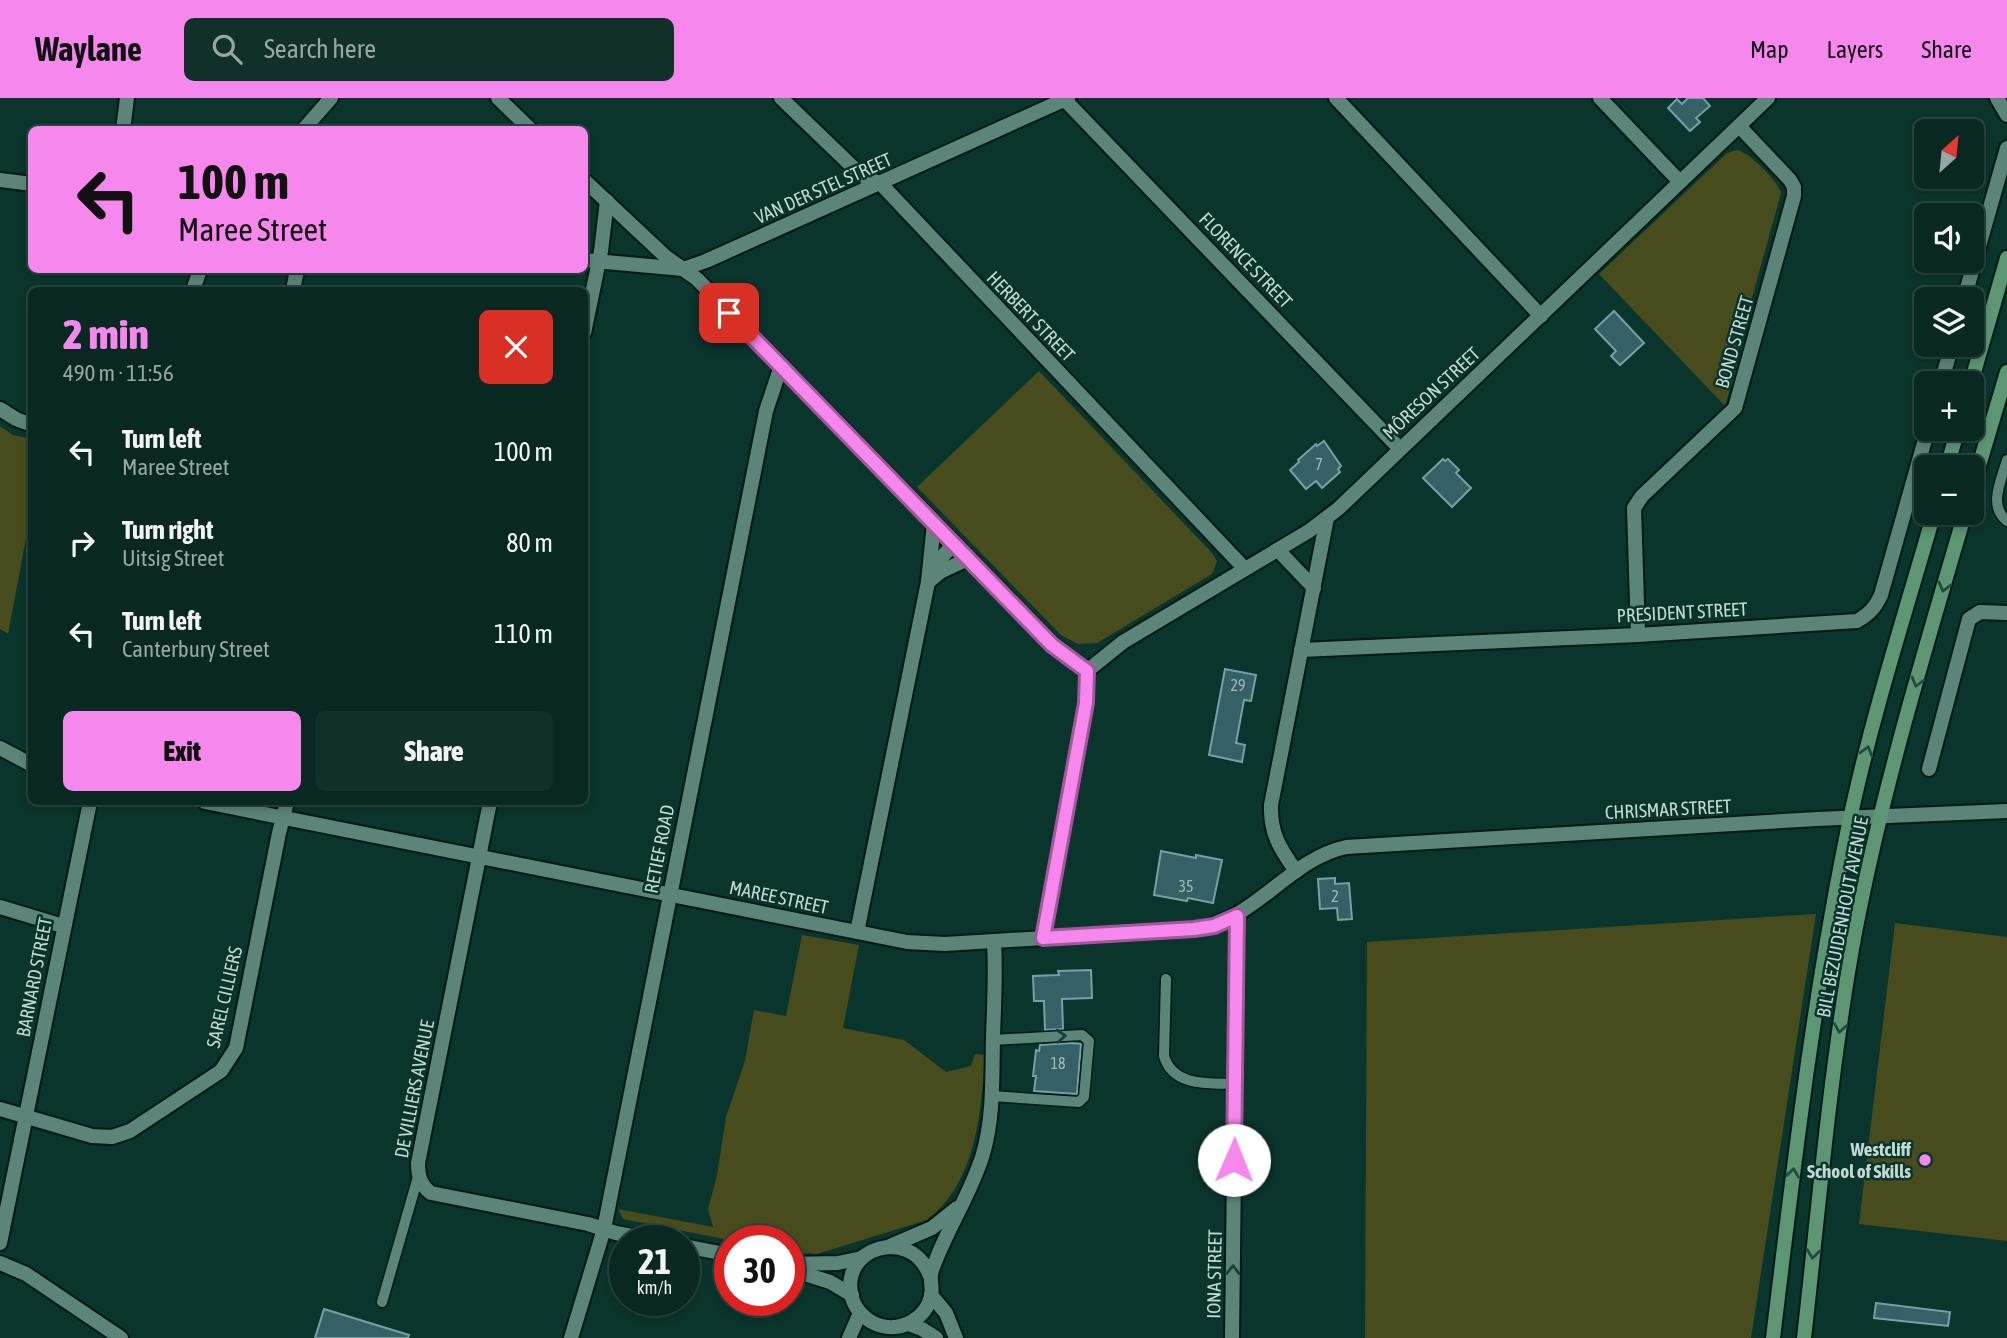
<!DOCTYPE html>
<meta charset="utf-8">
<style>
:root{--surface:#082821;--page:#11302a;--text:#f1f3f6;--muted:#98a6a5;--line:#29443f;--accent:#f688ed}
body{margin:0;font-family:"Asap Condensed",sans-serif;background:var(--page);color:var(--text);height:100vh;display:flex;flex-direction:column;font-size:26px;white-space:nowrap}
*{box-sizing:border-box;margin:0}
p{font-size:23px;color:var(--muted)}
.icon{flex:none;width:38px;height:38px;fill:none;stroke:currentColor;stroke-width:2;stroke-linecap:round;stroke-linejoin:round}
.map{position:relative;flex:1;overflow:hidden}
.sheet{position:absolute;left:28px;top:189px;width:560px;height:518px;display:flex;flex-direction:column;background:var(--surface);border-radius:10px;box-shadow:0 4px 10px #0003,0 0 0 2px var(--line)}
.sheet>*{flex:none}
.banner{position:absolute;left:28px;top:28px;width:560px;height:147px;border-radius:10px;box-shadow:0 4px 10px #0003,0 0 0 2px var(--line);background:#f688ed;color:#111;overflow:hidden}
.needle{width:46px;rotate:27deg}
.controls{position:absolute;left:1914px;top:21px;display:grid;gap:14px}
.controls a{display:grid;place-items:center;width:70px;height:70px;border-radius:10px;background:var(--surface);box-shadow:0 4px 10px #0003,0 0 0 2px var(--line);font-size:35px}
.speed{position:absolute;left:609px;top:1127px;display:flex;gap:14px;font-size:35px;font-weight:700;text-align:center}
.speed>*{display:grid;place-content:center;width:91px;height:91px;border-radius:50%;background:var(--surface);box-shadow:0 4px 10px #0003,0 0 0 2px var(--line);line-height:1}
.speed small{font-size:18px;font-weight:400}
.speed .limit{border:10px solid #d22;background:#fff;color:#111}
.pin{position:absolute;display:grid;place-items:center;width:60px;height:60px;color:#fff;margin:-30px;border-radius:14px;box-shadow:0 4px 10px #0006}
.me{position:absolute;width:77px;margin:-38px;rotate:1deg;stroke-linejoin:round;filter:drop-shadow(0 0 5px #0008)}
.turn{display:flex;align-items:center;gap:24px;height:147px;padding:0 35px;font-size:32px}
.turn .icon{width:91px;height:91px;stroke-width:2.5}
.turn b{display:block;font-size:49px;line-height:60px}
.round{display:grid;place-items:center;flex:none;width:74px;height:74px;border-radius:10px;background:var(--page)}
.overview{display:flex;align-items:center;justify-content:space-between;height:119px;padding:0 35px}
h1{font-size:42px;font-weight:800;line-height:52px;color:var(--accent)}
.action{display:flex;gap:14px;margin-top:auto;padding:14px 35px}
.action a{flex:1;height:80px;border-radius:10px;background:var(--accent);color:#111;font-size:28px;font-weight:800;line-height:80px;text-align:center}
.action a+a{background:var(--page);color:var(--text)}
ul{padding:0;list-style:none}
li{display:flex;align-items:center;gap:21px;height:91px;padding:0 35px}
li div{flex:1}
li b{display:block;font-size:26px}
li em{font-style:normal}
header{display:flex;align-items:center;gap:42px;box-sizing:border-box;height:98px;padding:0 35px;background:var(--accent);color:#111}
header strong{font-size:33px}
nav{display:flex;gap:38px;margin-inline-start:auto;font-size:24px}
.search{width:490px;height:63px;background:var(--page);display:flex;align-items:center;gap:18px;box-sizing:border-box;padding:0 24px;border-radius:10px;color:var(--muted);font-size:26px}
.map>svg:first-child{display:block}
</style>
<header>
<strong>Waylane</strong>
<div class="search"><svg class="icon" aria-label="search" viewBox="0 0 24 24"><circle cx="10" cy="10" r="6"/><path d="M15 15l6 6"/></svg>Search here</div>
<nav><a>Map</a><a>Layers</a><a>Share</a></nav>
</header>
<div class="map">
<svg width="2007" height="1240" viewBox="0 0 2007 1240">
<rect width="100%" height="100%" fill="#0a352c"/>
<g fill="#484c1c">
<path d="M1737,52C1749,54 1778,83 1781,95L1736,258L1739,260L1725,308L1599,176L1727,55Z"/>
<polygon points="1039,273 1212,455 1217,463 1212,476 1097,545 1078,546 1061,537 917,389"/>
<polygon points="0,328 13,337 32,341 31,414 8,536 0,531"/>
<polygon points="1816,816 1751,1240 1365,1240 1367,844"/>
<polygon points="1895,825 2007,839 2007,1143 1859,1126"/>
<path d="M802,837L859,847L843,930L904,942L946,974L971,968L975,956L985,957C981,1014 977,1084 927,1122L817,1156L789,1154V1143H734L623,1121L618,1111L713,1129L708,1111L717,1077L726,1019L745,963L754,912L786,918Z"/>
</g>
<g fill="#356166" stroke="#74a0a6" stroke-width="2">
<polygon points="1688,0 1703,0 1710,8 1696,20 1700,24 1690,33 1668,10 1677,1 1682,6"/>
<polygon points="1614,213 1644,245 1620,267 1611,258 1616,253 1595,231"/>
<polygon points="1324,343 1341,368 1338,371 1340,374 1322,390 1316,383 1306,391 1290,372 1299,364 1298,362 1316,346 1317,348"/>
<polygon points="1443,361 1445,363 1448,361 1459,372 1456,375 1471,390 1452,409 1423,380"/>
<polygon points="1225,571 1256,577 1251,603 1244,602 1236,645 1245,647 1242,664 1209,657"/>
<polygon points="1161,753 1196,760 1196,757 1222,762 1213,805 1188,800 1187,803 1154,797"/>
<polygon points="1335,780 1335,786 1349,785 1352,821 1338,822 1337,810 1320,811 1318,781"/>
<polygon points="1091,872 1092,900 1062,901 1063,931 1045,932 1044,903 1034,903 1033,878 1059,877 1058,873"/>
<polygon points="1072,945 1081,946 1077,996 1034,993 1036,978 1033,978 1036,952 1039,953 1040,947"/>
<polygon points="1876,1205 1950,1214 1948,1228 1874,1220"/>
<polygon points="324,1211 409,1237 408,1240 315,1240"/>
</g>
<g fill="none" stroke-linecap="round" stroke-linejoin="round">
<defs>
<g id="lane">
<path d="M2007,362C2001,383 1988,408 2007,423"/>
<path d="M1166,881L1164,958C1173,989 1209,985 1235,986"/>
<polyline points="992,998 1079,1004 1084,999 1089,943 1082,937 993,942"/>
<polyline points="382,1204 418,1079"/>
</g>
<g id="street">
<polyline points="498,0 531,32"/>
<polyline points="781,0 861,77 881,86 1245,471"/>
<polyline points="1063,0 1400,351"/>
<polyline points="1336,0 1541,218"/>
<polyline points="1600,0 1680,84"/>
<polyline points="1997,0 2007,17"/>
<polyline points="123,32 127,0"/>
<polyline points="303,32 331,0"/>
<polyline points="0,82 32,86"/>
<polyline points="584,82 666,159 697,181 1053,547 1087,573"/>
<polyline points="584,162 683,171 706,163 1068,0"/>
<polyline points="193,192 200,172"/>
<polyline points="293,192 297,172"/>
<polyline points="1964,201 2007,50"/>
<polyline points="584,235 601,153 607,103"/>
<polyline points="1941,285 1952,247"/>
<polyline points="0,311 16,321 32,327"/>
<polyline points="1278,452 1314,490"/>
<polyline points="931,476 940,461 954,446"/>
<polyline points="928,484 940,474 968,461"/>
<polyline points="1638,537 1634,410 1642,398 1735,310 1794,98 1794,89 1790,82 1739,28"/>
<path d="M1301,552L1638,537L1857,523C1869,516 1875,510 1881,497L1928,331"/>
<polyline points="1087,573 1123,544 1309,433 1338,411 1768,0"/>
<polyline points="0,650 32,667"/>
<polyline points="1929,671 1969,521 1980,514 2007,515"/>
<path d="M205,704L857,834L907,844L945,846L1194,831C1255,824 1287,762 1346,749L1817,721L2007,713"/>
<path d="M490,704L418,1065C418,1077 420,1087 431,1095L588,1126L616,1135L658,1143"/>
<path d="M1296,773C1280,751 1270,735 1271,707L1327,420"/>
<polyline points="0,809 63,828"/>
<polyline points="857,834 928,484 934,425"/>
<polyline points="1043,840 1086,605 1087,573"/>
<polyline points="0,1011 92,1038 112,1039 130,1033 221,973 236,950 279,735 287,704"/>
<polyline points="0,1145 90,704"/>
<polyline points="684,1148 730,1157"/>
<polyline points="890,1148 932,1130 957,1110"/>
<polyline points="0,1165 26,1176 121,1240"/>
<polyline points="789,1166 838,1165 862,1160"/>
<polyline points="789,1171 830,1184 852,1197"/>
<path d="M930,1178C911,1127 838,1149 852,1200C856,1213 868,1225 882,1228C903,1233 926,1220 931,1198C933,1191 930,1184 931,1177C931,1173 934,1167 936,1162C950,1126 972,1093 983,1056C994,1018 992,978 993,939C994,907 996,876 994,844"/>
<polyline points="931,1197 946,1215 956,1240"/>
<polyline points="908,1226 922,1231 936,1240"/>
<polyline points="571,1240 604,1131 766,313 781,268"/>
<polyline points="849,1240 860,1215"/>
<polyline points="1232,1240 1237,818"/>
</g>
<g id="secondary">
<polyline points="1971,285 2007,160"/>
<polyline points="1947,369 1958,331"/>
<polyline points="1972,391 2007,274"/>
<path d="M1773,1240C1794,1066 1814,893 1850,721C1872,618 1905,516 1934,415"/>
<path d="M1804,1240C1819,1107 1830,972 1854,840C1881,696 1924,555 1965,415"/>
</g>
</defs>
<use href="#lane" stroke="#001b15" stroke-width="13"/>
<use href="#street" stroke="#001b15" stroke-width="18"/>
<use href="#secondary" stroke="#001b15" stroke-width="18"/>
<use href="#lane" stroke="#5c857a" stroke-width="10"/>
<use href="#street" stroke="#5c857a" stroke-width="14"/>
<use href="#secondary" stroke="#5c9673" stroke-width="14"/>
</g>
<defs><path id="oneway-chevron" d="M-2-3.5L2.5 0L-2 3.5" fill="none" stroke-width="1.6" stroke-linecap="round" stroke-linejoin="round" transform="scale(1.75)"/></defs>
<g stroke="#1e4d3e">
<use href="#oneway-chevron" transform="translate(1944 489) rotate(105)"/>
<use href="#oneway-chevron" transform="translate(1917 584) rotate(106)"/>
<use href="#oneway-chevron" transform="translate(1867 653) rotate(-74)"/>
<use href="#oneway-chevron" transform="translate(1840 930) rotate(99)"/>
<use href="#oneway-chevron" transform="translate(1793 1075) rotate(-83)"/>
<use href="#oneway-chevron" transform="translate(1813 1156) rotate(97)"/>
</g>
<g stroke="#164138">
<use href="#oneway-chevron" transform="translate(1061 938) rotate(-3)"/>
<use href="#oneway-chevron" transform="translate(1233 1172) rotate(-89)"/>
</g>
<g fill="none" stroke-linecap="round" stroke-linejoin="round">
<defs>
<polyline id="route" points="729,215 1052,547 1087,573 1086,605 1043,840 1194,831 1214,828 1237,818 1234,1062"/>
</defs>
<use href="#route" stroke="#a0589a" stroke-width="18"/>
<use href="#route" stroke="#f688ed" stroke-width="12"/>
</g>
<circle fill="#f688ed" stroke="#0a352c" stroke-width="2.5" cx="1925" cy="1062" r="7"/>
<g text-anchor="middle" stroke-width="5" stroke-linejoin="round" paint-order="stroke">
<g font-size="16" fill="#a0bab7">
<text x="1319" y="372">7</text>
<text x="1238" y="593">29</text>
<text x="1186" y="794">35</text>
<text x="1335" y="804">2</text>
<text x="1058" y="971">18</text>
</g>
<g font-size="19" fill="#c3d8d2" stroke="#0a352c">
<text transform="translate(823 90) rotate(-24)" y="7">VAN DER STEL STREET</text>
<text transform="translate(1246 162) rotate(46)" y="7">FLORENCE STREET</text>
<text transform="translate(1031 218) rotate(46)" y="7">HERBERT STREET</text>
<text transform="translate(1734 244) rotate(-74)" y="7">BOND STREET</text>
<text transform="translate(1431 295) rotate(-43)" y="7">MÔRESON STREET</text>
<text transform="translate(1682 514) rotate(-3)" y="7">PRESIDENT STREET</text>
<text transform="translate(1668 711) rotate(-3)" y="7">CHRISMAR STREET</text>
<text transform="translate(659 751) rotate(-79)" y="7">RETIEF ROAD</text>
<text transform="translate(779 799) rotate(12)" y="7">MAREE STREET</text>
<text transform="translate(1842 819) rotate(-79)" y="7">BILL BEZUIDENHOUT AVENUE</text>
<text transform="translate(34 879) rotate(-79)" y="7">BARNARD STREET</text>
<text transform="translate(224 899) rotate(-77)" y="7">SAREL CILLIERS</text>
<text transform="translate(414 991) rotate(-79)" y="7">DE VILLIERS AVENUE</text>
<text transform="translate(1214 1176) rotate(-89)" y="7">IONA STREET</text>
</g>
<g font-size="19" font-weight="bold" fill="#c3d8d2" stroke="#0a352c" text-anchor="end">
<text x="1911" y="1058">Westcliff<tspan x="1911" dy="22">School of Skills</tspan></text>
</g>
</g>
</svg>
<div class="controls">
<a><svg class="needle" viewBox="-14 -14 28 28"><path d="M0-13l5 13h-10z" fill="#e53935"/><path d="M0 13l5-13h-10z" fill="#98a6a5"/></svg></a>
<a><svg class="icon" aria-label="sound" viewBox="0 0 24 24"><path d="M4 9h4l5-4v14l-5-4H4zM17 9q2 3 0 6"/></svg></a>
<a><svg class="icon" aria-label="layers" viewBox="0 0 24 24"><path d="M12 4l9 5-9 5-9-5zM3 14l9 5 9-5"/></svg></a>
<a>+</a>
<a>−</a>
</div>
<div class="speed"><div>21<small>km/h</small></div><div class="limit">30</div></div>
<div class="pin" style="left:729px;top:215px;background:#d93025"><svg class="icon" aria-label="arrive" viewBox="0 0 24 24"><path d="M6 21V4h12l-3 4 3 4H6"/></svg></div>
<svg class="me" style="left:1234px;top:1062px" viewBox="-20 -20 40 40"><circle r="19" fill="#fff"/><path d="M0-13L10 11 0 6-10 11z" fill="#f688ed"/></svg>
<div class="banner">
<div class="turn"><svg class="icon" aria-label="left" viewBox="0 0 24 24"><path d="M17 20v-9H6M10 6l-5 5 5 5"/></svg><div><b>100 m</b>Maree Street</div></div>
</div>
<section class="sheet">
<div class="overview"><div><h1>2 min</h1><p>490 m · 11:56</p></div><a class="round" style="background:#d93025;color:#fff"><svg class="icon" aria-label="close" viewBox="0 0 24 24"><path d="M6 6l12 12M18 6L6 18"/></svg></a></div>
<ul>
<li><svg class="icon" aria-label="left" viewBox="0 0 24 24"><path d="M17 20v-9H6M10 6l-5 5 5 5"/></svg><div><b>Turn left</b><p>Maree Street</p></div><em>100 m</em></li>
<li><svg class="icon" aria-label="right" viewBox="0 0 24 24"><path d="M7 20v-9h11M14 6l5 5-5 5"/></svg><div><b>Turn right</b><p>Uitsig Street</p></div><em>80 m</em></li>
<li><svg class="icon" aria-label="left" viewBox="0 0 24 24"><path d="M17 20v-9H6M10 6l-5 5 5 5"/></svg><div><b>Turn left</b><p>Canterbury Street</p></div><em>110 m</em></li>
</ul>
<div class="action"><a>Exit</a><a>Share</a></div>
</section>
</div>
